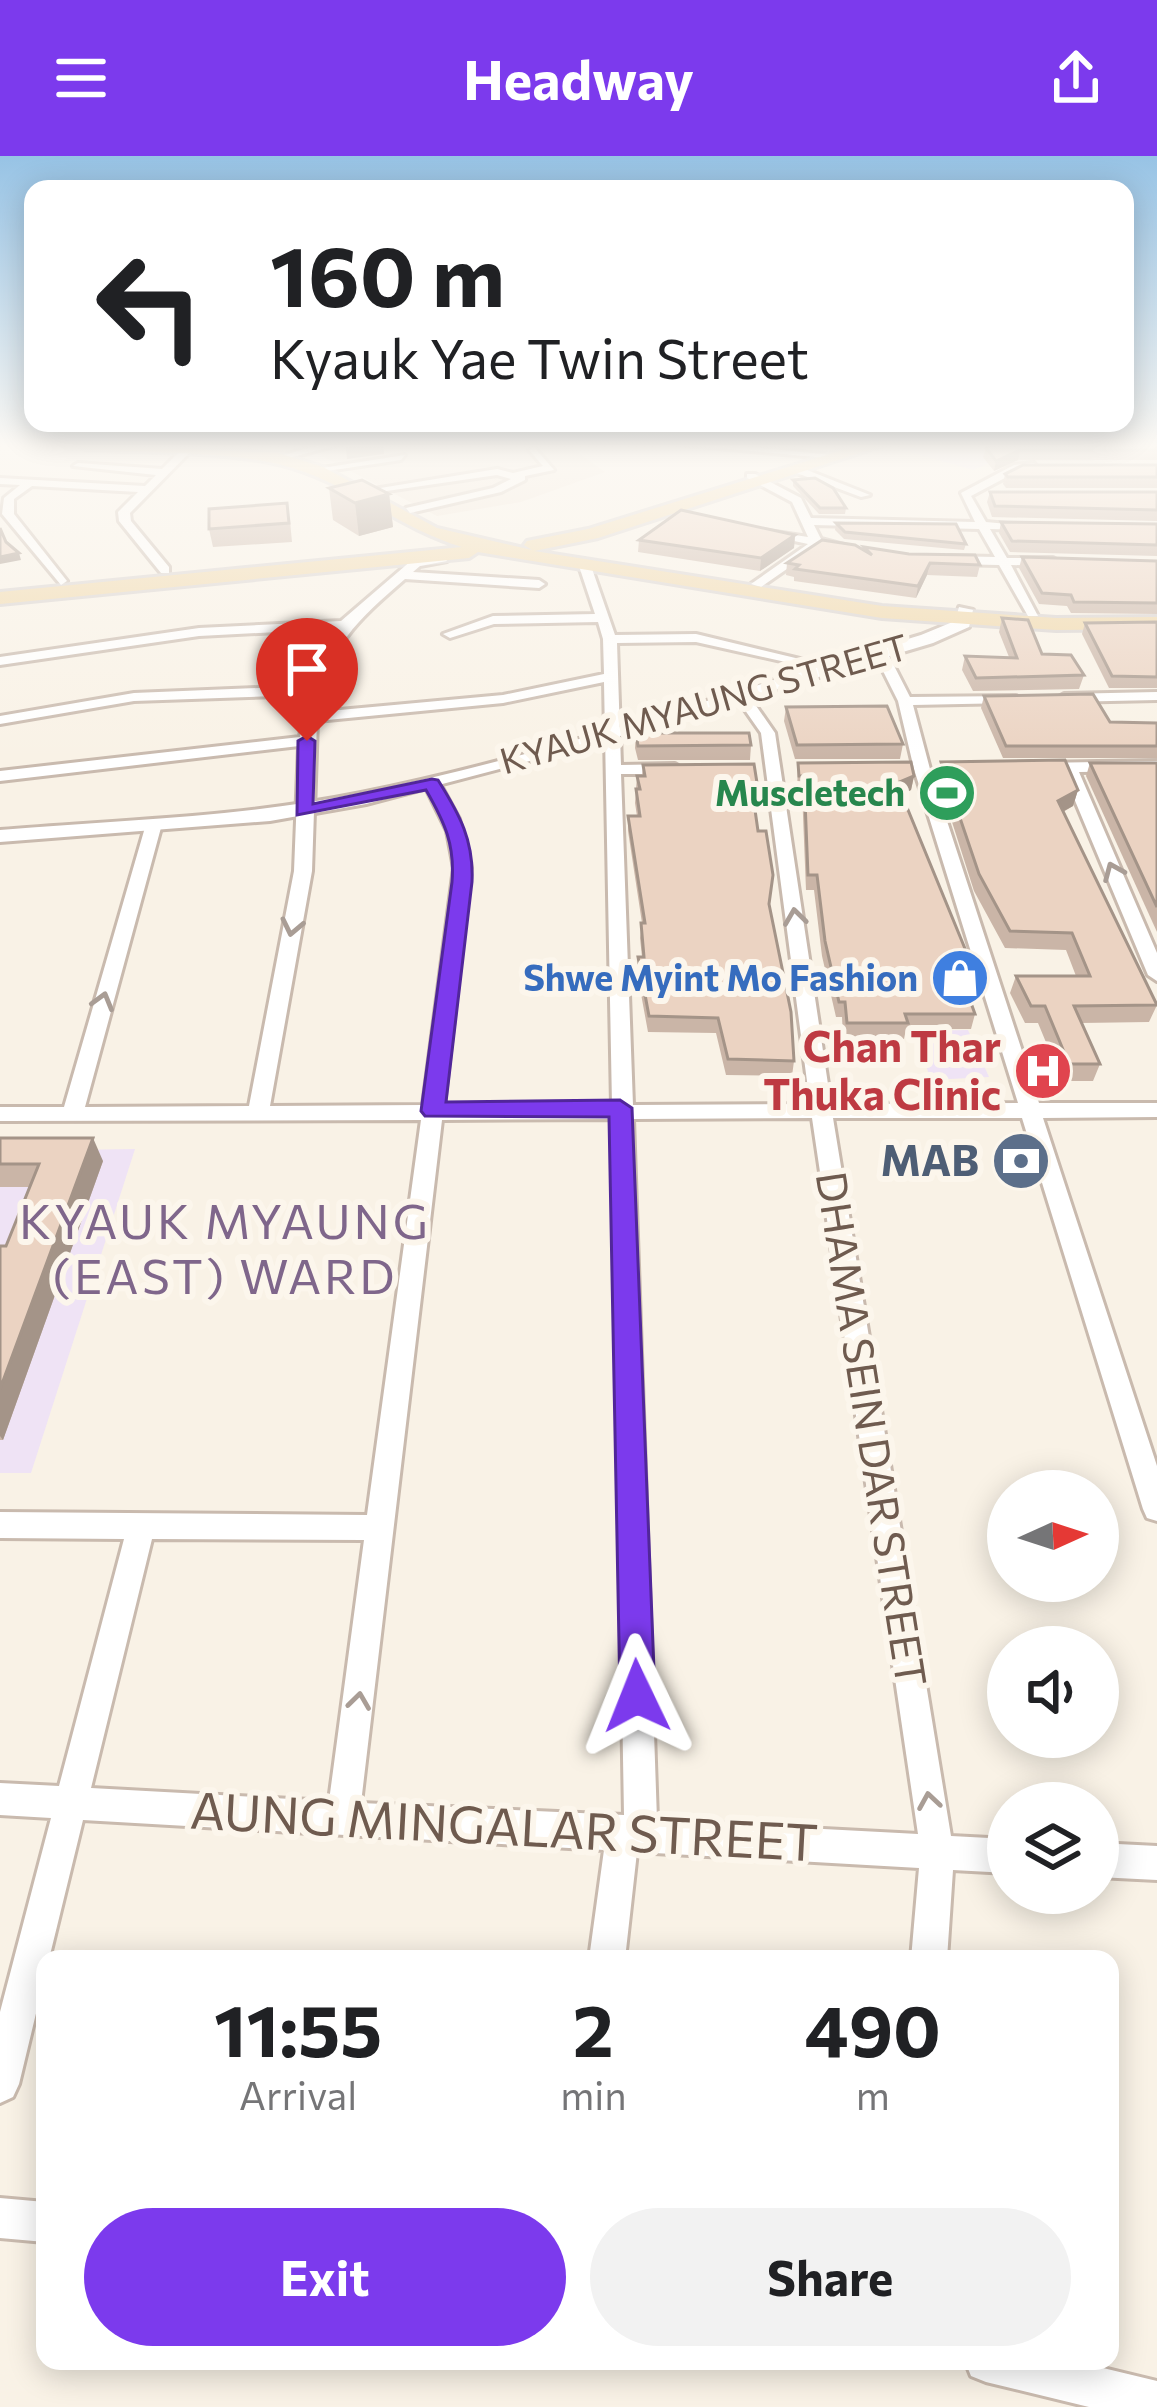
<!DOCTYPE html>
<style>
:root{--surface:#fff;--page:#f2f2f2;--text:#202124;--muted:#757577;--accent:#7c3aed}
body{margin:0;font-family:Commissioner,sans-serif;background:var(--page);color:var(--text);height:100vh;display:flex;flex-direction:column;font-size:45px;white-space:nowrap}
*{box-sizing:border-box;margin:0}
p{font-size:39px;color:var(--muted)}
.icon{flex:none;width:66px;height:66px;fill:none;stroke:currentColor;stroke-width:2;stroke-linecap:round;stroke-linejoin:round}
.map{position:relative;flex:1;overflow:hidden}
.side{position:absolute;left:36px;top:1794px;width:1083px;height:420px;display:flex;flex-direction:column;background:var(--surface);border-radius:24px;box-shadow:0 6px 30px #0003}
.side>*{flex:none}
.banner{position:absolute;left:24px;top:24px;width:1110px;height:252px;border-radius:24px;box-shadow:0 6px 30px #0003;background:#fff;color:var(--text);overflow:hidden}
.needle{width:78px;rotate:87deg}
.fabs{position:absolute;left:987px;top:1314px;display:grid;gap:24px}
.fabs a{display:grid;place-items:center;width:132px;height:132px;border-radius:50%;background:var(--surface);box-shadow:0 6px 30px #0003;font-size:60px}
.pin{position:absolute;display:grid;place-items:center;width:102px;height:102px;color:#fff;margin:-123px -51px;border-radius:50% 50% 50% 0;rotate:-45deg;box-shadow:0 0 12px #0007}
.pin .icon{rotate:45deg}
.me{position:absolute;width:132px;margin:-66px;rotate:358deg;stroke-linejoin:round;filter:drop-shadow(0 0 9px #0008)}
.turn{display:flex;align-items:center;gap:42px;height:252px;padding:0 48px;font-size:54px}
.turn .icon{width:156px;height:156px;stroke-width:2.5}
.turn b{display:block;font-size:84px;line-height:102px}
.eta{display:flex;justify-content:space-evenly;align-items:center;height:204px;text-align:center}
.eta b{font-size:72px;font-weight:700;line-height:84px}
.action{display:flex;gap:24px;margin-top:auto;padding:24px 48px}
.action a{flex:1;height:138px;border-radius:72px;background:var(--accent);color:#fff;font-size:48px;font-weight:700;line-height:138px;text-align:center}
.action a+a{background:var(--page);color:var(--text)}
header{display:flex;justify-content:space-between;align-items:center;height:156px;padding:0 48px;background:var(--accent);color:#fff;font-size:54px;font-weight:700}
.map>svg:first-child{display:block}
</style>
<header><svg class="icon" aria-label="menu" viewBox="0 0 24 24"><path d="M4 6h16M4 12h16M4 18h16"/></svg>Headway<svg class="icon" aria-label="share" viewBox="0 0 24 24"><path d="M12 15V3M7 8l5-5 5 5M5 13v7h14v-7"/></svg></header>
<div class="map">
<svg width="1157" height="2251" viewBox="0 0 1157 2251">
<rect width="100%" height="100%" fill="#f9f2e6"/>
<polygon fill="#f0e4d6" points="365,288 444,288 460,296 506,289 516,294 566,288 605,316 521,346 437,360 318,298"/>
<g fill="#efe3f5">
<polygon points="907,288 967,288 1009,300 973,314 896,292"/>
<polygon points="968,874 989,921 931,924 914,875"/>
<polygon points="135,993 31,1317 0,1317 0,995"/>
</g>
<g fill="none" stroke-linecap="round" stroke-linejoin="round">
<defs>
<g id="minor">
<polygon points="323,288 341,288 278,305 273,302"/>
<polygon points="677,288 723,288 842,300 837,303"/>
<polygon points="534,291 554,314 525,320 525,324 501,336 410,357 406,352 493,332 511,323 497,319 373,337 368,334 497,313 513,317 543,310 529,294"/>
<polygon points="182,293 191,295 130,357 131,365 169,411 169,417 161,417 119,365 118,356 138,336 32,330 14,343 14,358 67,425 61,429 2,358 4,342 20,329 0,328 0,322 145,330 156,319 73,310 78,307 162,313"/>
<polygon points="405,299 401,304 327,315 322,312"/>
<polygon points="1034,307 1038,312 1020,314 971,340 986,366 1039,371 1033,374 990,373 1007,402 1053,402 1059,406 1053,410 1011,409 1038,460 1028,460 999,409 949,408 943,404 949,400 995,401 979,373 814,369 821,383 855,392 849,396 820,390 761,431 751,428 808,388 762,378 762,374 808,381 792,346 747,322 747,318 755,318 801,342 811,362 975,366 961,337 1014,309"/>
<polygon points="794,312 802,312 870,339 861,341 794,316"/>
<path d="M443,398L447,405L420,410L413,416L539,424L545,428L539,432L405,423C358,464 327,490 318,556L503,539L604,518L603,483L598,466L494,468L450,482L443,478L493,460L595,458L578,407L584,403L590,407L615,479L696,478L833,511L826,515L696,486L617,487L621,609L675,608L683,613L675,618H621L633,949L810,948L761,577L733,537L740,533L745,534L775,577L831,948L1018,947L914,613L898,545L874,497L886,494L910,541L1016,540V546L1011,547L913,549L930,613L1039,947H1157V961L1043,962L1157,1310V1365L1147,1362L1143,1353L1022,962H833L951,1680L1008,1683V1717L953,1714L947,1803H911L919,1712L637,1696L625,1803H589L604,1694L83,1664L49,1803H45V1820L19,1928L13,1941L0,1947V1856L51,1662L0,1659V1627L59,1630L124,1383L0,1382V1356L367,1359L421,964L0,965V951H64L146,668L154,663L162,668L85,951L249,950L294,715L299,590L0,625V615L300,581L306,539L134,545L0,568V560L134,537L309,530L335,473L199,480L0,509V501L199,472L341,465L412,404ZM604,526L612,949H444L471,712L459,663L440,628L432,623L424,628L447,675L454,712L423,949L270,950L312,715L317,565L503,547ZM812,962L918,1678L657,1664L633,963ZM612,963L624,1659L361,1647L442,964ZM152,1383L364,1384L329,1645L91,1632Z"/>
<polygon points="1157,536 1157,544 1064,546 1057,542 1064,538"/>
<polygon points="1157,605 1157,615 1079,616 1157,797 1157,825 1148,819 1063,616 1039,617 1031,612 1039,607"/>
<polygon points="1098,1687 1157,1690 1157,1724 1098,1721"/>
<polygon points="0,2042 45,2046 45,2086 0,2082"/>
<polygon points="965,2205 1074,2205 1157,2225 1157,2251 1089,2251 986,2226 971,2220"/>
</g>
<path id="tertiary" d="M959,451L973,454L969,471L933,487L583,591L366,648L270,665L0,686V674C121,664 243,661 361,637C550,599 736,534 921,479L955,465Z"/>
<path id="primary" d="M77,288L278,297L323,311L437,372L532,394L524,389L527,385L588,373L862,288H887L598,382L534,395L882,450L1056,462L1157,461V473L1056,474L882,462L478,396L469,402L0,448V436L462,391C397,372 344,323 278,308C223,295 143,297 85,293Z"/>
</defs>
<use href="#minor" stroke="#c9baae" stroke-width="6"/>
<use href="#tertiary" stroke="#c9baae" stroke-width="6"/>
<use href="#primary" stroke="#d7d1ce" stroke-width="6"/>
<use href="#minor" fill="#fff" fill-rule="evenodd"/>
<use href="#tertiary" fill="#fff" fill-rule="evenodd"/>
<use href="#primary" fill="#efd6a7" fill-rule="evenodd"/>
</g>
<g fill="#cab5a7">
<polygon points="989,288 1157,288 1157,304 1018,304 994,315 983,301 986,292 992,289"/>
<polygon points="1157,309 1157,332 1006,332 1003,328 1005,318"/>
<polygon points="793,324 846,352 845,358 819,358 793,330"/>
<polygon points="329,332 389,338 393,371 359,380 333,364"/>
<polygon points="990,336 1157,336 1157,365 992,361 987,346"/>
<polygon points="290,365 292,386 213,391 209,373"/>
<polygon points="1001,366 1157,368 1157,400 1010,396 999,377"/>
<polygon points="836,367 966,388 964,394 844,383 835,374"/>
<polygon points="795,379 794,392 760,415 638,396 639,384"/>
<polygon points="864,391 980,409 977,421 927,419 916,442 794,425 794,421 786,419 787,407 864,394"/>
<polygon points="1022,401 1157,405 1157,458 1071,457 1067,450 1039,448 1019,412"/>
<polygon points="1002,462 1042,498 1084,519 1079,533 973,535 962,514 965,500 1009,501 999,476"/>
<polygon points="1157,466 1157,532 1109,532 1082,478 1085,467"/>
<polygon points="984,540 1110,566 1157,567 1157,602 1003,602 981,552"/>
<polygon points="786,551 903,588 900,603 795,603 784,565"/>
<polygon points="636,577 751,589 750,604 638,604 635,592"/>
<polygon points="941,606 1078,634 1073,650 1063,656 1157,849 1149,866 1081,867 1100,908 1093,925 1062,925 1038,867 1025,867 1010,837 1016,820 1076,820 1066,794 1005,792 974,735 938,622"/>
<polygon points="798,607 914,620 911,634 902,638 975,817 971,828 975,836 971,848 975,858 971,873 906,873 904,883 843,882 842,861 836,861 822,800 814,734 806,734 802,635 797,635"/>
<polygon points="1090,607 1157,607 1157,776 1086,620"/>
<polygon points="643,609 758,633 757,648 754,648 794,905 792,920 726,919 716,877 648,876 637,816 638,801 642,801 640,782 642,767 628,675 628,660 637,660 635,647 637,620 642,620"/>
<polygon points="0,982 103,1005 3,1284 0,1284 0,1090 6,1090 30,1031 0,1031"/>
</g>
<g fill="#a49488">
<polygon points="364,288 383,288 384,298 347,303 346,291"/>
<polygon points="1020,294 1018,304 994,315 996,305"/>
<polygon points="389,338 393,371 359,380 355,347"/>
<polygon points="795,379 794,392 760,415 761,402"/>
<polygon points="19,397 21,404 0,408 0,401"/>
<polygon points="930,407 927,419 916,442 918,430"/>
<polygon points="914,620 911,634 894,642 897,627"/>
<polygon points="1078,634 1073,650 1053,661 1058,645"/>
<polygon points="93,982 103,1005 3,1284 0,1280 0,1233"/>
</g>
<g fill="#ebd3c2" stroke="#a49488" stroke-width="3">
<polygon points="995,288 1157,288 1157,294 1020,294 996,305 986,292"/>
<polygon points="1023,309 1157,309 1157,321 1008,321 1005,318"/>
<polygon points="815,322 833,332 846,352 820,352 793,324"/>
<polygon points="362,324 389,338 355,347 329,332"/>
<polygon points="990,336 1157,336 1157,354 995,350"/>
<polygon points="287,347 289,367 209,373 209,353"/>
<polygon points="681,354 795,379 761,402 639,384"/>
<polygon points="1001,366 1157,368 1157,389 1012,385"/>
<polygon points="836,367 956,368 966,388 845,376"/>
<polygon points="0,372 6,386 19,397 0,401"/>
<polygon points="822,384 855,389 872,399 864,391 909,398 975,399 980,409 930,407 918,430 795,413 799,409 787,407"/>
<polygon points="1022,401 1157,405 1157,447 1074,446 1071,439 1042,437"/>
<polygon points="1002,462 1028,464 1042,498 1071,499 1084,519 976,522 965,500 1017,502"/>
<polygon points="1157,466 1157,521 1112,520 1085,467"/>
<polygon points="1093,538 1110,566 1157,567 1157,590 1006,590 984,540"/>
<polygon points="887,550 903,588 797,589 786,551"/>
<polygon points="636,577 749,577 751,589 638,590"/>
<polygon points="1065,604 1078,634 1058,645 1157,849 1074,850 1100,908 1069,908 1045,850 1031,850 1016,820 1090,820 1072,777 1010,775 979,718 941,606"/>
<polygon points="911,606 914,620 897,627 975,817 967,817 975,836 967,836 975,858 905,858 908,867 847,867 845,846 839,846 825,785 817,719 808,719 804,620 799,620 798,607"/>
<polygon points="1090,607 1157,607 1157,751"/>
<polygon points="754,608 758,633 752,633 758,675 766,675 773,719 769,748 791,856 794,905 728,903 718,862 649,860 638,801 644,801 641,767 645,767 628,660 640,660 636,633 640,633 637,620 645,620 643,609"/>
<polygon points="0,982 93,982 0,1233 0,1090 6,1090 39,1008 0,1008"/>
</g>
<defs><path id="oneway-chevron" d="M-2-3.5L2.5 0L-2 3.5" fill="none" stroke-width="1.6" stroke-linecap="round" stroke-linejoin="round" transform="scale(3)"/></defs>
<g stroke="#a99d95">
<use href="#oneway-chevron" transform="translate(1113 715) rotate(-113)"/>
<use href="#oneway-chevron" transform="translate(795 761) rotate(-98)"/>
<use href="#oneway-chevron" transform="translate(292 771) rotate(102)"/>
<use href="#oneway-chevron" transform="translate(103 845) rotate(-74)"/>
<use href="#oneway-chevron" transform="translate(359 1545) rotate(-82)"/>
<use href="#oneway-chevron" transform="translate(929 1645) rotate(-99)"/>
</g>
<linearGradient id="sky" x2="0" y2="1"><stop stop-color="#97c3e5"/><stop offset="0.48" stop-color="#fcf9f4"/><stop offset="1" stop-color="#fcf9f4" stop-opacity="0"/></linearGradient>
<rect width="1157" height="603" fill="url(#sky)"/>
<path fill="#7c3aed" stroke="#51269a" stroke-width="3" d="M307,580L315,585L313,648L432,623L438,624C460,659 474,685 472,726L446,946L620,944L632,952L655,1540L650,1553L637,1558L625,1553L620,1540L609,961L425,960L421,955L452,726C455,689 445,667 426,634L297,659L298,585Z"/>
<defs>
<symbol id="stadium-disc" viewBox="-11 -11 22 22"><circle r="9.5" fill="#2e9e5b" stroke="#fcf6ec"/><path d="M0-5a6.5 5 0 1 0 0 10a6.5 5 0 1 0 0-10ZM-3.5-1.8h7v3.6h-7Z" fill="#fff"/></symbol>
<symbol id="shop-disc" viewBox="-11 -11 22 22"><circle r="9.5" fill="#3f7fe0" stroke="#fcf6ec"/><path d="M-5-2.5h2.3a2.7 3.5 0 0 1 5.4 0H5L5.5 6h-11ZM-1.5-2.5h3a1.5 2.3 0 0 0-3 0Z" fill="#fff"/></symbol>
<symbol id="hospital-disc" viewBox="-11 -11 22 22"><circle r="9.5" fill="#e0444e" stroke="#fcf6ec"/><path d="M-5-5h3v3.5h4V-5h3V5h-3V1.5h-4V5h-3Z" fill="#fff"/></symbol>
<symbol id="bank-disc" viewBox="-11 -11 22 22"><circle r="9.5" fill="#5c6f8a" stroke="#fcf6ec"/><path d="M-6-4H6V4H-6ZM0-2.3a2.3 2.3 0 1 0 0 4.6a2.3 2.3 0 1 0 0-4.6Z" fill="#fff"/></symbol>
</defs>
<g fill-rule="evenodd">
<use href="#stadium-disc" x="914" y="604" width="66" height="66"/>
<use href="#shop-disc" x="927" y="789" width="66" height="66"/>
<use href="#hospital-disc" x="1010" y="882" width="66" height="66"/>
<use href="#bank-disc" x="988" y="972" width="66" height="66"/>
</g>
<g text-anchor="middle" stroke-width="12" stroke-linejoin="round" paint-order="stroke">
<g font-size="36" fill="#6f5b4f" stroke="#fcf6ec">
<text transform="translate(704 548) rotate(-16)" y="13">KYAUK MYAUNG STREET</text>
</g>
<g font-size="36" font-weight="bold" fill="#27864d" stroke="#fcf6ec" text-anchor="end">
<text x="905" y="650">Muscletech</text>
</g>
<g font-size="36" font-weight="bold" fill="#366cbe" stroke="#fcf6ec" text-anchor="end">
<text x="918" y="835">Shwe Myint Mo Fashion</text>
</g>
<g font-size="42" font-weight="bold" fill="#be3a42" stroke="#fcf6ec" text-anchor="end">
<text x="1001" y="906">Chan Thar<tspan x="1001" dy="48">Thuka Clinic</tspan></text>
</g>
<g font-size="42" font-weight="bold" fill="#4e5e75" stroke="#fcf6ec" text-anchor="end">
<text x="979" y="1020">MAB</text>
</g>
<g font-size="42" fill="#6f5b4f" stroke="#fcf6ec">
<text transform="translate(871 1273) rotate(81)" y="15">DHAMA SEIN DAR STREET</text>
</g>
<g font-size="48" letter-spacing="3" fill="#7f668b" stroke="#fcf6ec">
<text x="225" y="1083">KYAUK MYAUNG<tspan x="225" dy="55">(EAST) WARD</tspan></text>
</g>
<g font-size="51" fill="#6f5b4f" stroke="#fcf6ec">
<text transform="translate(504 1671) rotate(3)" y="18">AUNG MINGALAR STREET</text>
</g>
</g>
</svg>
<div class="fabs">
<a><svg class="needle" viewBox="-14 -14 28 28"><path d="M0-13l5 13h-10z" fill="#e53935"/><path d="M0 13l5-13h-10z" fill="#757577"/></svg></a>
<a><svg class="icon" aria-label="sound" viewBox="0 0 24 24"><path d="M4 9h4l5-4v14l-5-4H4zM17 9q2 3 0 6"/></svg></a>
<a><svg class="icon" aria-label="layers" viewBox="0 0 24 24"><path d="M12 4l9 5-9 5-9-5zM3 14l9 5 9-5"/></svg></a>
</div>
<div class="pin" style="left:307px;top:585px;background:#d93025"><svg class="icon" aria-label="arrive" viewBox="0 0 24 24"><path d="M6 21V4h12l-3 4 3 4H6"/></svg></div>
<svg class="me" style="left:637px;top:1540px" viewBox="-20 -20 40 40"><path d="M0-17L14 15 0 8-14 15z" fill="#7c3aed" stroke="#fff" stroke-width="4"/></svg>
<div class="banner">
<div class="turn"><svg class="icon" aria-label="left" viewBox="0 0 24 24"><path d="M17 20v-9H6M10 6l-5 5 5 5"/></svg><div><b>160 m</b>Kyauk Yae Twin Street</div></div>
</div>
<section class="side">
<div class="eta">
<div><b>11:55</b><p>Arrival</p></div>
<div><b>2</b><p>min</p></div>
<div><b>490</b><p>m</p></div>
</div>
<div class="action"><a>Exit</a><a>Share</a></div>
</section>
</div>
